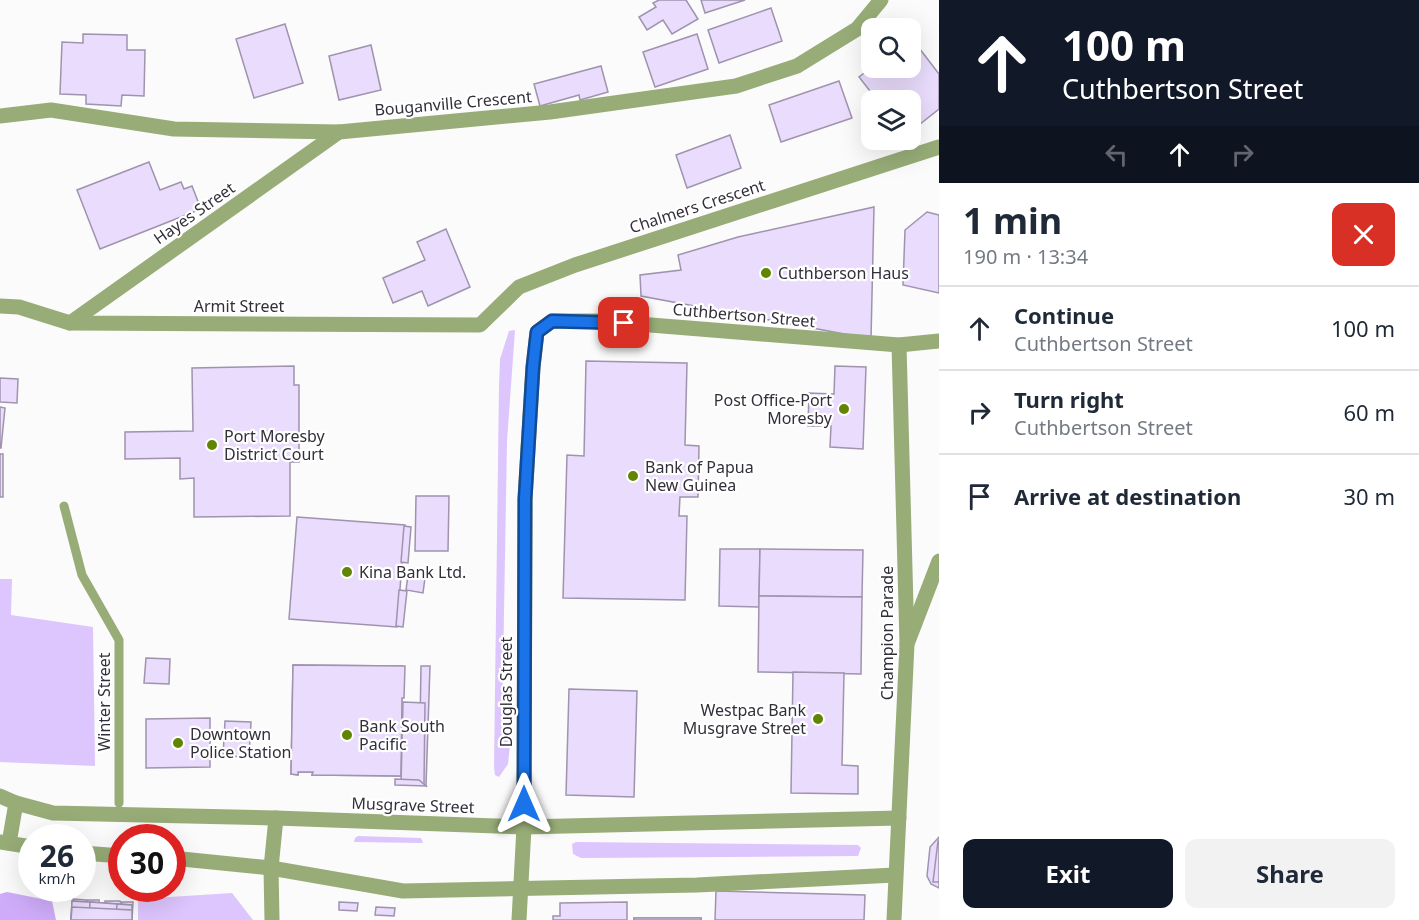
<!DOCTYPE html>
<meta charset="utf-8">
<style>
:root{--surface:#fff;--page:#f2f2f3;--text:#1f2937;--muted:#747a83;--line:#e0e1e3;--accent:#111827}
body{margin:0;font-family:"Noto Sans",sans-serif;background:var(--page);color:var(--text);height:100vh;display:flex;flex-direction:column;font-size:22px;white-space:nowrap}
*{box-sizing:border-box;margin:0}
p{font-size:20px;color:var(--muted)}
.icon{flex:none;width:33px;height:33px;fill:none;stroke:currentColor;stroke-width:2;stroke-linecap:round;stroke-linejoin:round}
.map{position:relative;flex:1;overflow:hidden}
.side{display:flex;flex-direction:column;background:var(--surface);width:480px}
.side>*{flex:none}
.top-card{background:#111827;color:#fff;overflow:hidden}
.buttons{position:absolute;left:861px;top:18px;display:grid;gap:12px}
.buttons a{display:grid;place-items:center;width:60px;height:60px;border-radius:12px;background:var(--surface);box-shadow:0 6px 24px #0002;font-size:30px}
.speed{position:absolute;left:18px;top:824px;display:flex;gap:12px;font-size:30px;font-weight:700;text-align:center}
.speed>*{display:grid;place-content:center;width:78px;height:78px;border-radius:50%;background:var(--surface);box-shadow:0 6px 24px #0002;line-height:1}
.speed small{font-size:15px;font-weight:400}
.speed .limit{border:9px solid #d22;background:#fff;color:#111}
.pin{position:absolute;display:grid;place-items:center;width:51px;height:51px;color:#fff;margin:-26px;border-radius:12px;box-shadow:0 3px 9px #0006}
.me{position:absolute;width:66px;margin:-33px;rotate:0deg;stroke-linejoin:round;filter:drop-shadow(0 0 4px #0008)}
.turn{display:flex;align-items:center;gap:21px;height:126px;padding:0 24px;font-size:27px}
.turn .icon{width:78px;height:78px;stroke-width:2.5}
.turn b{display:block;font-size:42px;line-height:51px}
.lanes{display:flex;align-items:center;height:57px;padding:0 24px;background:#0003;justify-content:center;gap:30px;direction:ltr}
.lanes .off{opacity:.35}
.round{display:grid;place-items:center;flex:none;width:63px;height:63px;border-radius:12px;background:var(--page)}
.overview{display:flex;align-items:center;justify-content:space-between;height:102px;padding:0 24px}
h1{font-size:36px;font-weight:700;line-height:45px}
.action{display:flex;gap:12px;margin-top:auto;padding:12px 24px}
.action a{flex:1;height:69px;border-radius:12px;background:var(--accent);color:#fff;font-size:24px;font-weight:700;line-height:69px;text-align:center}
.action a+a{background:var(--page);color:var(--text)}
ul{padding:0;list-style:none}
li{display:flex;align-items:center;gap:18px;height:84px;padding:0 24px;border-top:2px solid var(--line)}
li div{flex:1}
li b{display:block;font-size:22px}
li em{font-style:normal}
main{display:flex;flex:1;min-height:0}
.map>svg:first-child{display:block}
</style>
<main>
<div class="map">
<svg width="939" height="920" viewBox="0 0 939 920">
<rect width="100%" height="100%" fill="#fbfbfb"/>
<g fill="#ddc5fe">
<polygon points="515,330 507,441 502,728 512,726 508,764 499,777 495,775 494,767 499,386 500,359 509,331"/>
<polygon points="0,579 12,579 11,615 93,627 95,766 0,762"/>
<polygon points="358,836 421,838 423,843 354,842 355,838"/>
<polygon points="576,842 858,845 861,848 858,856 581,858 573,854 572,844"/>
<polygon points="232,893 253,920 138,920 138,899"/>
</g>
<polygon fill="#ceacf9" points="7,892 52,901 56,920 0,920 0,894"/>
<g fill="#e9dcfc" stroke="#9f93ae" stroke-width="1.5">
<polygon points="659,0 686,0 698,19 672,34 663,20 647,30 639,17 656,7 653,3"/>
<polygon points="701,0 745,0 705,13"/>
<polygon points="771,8 782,41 719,63 708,30"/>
<polygon points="285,24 303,83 254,98 236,39"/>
<polygon points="83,34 127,35 127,50 145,50 144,96 122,95 121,106 86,104 86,95 60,94 62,42 83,43"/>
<polygon points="697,34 708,69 655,87 643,52"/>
<polygon points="916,44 939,74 939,109 910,132 910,100 877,100 859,77 871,68 867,56 872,53 872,68 910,68 910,48"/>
<polygon points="371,45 381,90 339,100 329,56"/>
<polygon points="601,66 608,92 580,100 579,95 540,106 534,84"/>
<polygon points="839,81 852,118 781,142 769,105"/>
<polygon points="730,135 741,168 687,188 676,155"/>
<polygon points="149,162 160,190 181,182 184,189 192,186 201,209 100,249 77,190"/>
<polygon points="874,207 871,339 641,296 640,275 681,270 678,255 738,237"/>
<polygon points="927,212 939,215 939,293 903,285 905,230"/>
<polygon points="446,229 470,287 428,306 422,291 393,303 383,278 425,260 417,242"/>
<polygon points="586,361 687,363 685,445 699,446 698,497 680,497 679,516 687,516 685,600 563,598 567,455 584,456"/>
<polygon points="294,366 294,385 299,385 299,462 290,462 290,516 194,517 194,478 180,479 180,458 125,459 125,432 193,431 192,368"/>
<polygon points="835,366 866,367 863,449 830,447 831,426 808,426 809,393 834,394"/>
<polygon points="0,378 18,379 17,403 0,402"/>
<polygon points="0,407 5,408 1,448 0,448"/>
<rect x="0" y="454" width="3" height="43"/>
<polygon points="416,496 449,496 448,551 415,551"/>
<polygon points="297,517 405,525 397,627 289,619"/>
<polygon points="404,526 411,527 408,563 401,562"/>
<polygon points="720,549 760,549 759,607 719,606"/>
<polygon points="760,549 863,550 862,597 759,596"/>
<polygon points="409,568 426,570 423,593 406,590"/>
<polygon points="399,590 407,591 403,627 396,626"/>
<polygon points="759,596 862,597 861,674 758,672"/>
<polygon points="146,658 170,659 169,684 144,683"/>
<polygon points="293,665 402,666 401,776 312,775 313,772 298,772 298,775 291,774"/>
<polygon points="293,665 405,666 404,698 402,698 401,776 312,775 313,772 298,772 298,775 291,774"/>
<polygon points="421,666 430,666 426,786 419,780"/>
<polygon points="793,672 844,673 842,765 858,766 858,794 791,793"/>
<polygon points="569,689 637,691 634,797 566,795"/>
<polygon points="403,702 425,703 424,785 401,784"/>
<polygon points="210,718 210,767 146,768 146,719"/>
<polygon points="225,721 251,722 249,757 223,756"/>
<polygon points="395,779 419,780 426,786 395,785"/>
<polygon points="939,837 939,888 931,884 927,876 930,847"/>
<polygon points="938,841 939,841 939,882 933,882"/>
<polygon points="716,891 865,895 864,920 715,920"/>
<polygon points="73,899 86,900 87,902 87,900 99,900 99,903 105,903 105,901 120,901 122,904 121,902 133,902 132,920 71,920"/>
<polygon points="72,901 132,905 132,920 71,920"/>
<polygon points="72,901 132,905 132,920 71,920"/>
<polygon points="90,902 117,904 116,920 89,920"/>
<polygon points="339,902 358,903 357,911 339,910"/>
<polygon points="627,902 627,920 553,920 553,916 560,916 560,903"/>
<polygon points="72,907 132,910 132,920 71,920"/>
<polygon points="376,907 395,908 394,916 375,915"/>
<rect x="634" y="918" width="67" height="2"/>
<rect x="634" y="918" width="67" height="2"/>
</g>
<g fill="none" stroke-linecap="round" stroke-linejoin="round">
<polyline stroke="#97ac77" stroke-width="9" points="64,506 82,575 119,640 119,803"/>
<g stroke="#97ac77" stroke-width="15">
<polyline points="0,116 51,110 174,129 339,132 550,112 736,86 797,66 857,29 881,0"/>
<polyline points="0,306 19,307 70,323 480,325 519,287 575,265 939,147"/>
<polyline points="70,323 339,132"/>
<polyline points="899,345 907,644"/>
<polyline points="272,920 271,868 276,818"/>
<polyline points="519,920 524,827 525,499 533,367 537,332 552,321 601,321 899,345 939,341"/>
</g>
<g stroke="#97ac77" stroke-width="15">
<polyline points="0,796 16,803 53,813 276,818 524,827 899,818"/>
<polyline points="0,842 32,847"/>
<polyline points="9,843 16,803"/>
<polyline points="82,853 122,856"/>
<polyline points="172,858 271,868 403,891 697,885 895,875"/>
<polyline points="894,920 907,644 939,561"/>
</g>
</g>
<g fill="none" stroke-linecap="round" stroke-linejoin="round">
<defs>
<polyline id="route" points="524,804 525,499 533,367 537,332 552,321 624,323"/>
</defs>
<use href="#route" stroke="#114b97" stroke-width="15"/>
<use href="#route" stroke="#1a73e8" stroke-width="10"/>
</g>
<g fill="#618502" stroke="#fff" stroke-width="2">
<circle cx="766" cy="273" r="6"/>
<circle cx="844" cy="409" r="6"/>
<circle cx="212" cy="445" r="6"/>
<circle cx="633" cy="476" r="6"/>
<circle cx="347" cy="572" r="6"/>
<circle cx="818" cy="719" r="6"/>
<circle cx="347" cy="735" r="6"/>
<circle cx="178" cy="743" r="6"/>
</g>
<g text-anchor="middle" stroke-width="4.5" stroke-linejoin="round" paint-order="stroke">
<g font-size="16" fill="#332f3a" stroke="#fff">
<text transform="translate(453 103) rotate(-5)" y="6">Bouganville Crescent</text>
<text transform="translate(697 206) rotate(-18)" y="6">Chalmers Crescent</text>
<text transform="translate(194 213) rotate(-35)" y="6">Hayes Street</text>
<text x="239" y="312">Armit Street</text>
<text transform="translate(744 315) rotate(5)" y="6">Cuthbertson Street</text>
<text transform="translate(887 633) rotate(-90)" y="6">Champion Parade</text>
<text transform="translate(506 692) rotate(-90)" y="6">Douglas Street</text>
<text transform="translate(104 702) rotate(-90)" y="6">Winter Street</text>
<text transform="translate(413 805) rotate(2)" y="6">Musgrave Street</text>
</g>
<g font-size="16" fill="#332f3a" stroke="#fff" text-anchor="start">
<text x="778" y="279">Cuthberson Haus</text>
<text x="832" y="406" text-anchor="end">Post Office-Port<tspan x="832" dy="18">Moresby</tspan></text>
<text x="224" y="442">Port Moresby<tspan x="224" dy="18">District Court</tspan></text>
<text x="645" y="473">Bank of Papua<tspan x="645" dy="18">New Guinea</tspan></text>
<text x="359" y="578">Kina Bank Ltd.</text>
<text x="806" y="716" text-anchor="end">Westpac Bank<tspan x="806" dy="18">Musgrave Street</tspan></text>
<text x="359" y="732">Bank South<tspan x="359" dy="18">Pacific</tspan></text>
<text x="190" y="740">Downtown<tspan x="190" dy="18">Police Station</tspan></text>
</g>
</g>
</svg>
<div class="buttons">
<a><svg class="icon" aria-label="search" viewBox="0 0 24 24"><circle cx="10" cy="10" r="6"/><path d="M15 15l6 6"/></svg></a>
<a><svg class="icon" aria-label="layers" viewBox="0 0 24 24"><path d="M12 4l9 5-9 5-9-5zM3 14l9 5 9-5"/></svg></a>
</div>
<div class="speed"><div>26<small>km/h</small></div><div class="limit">30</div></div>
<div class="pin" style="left:624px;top:323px;background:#d93025"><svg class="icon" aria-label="arrive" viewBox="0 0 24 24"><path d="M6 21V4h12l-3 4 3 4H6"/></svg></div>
<svg class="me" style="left:524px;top:804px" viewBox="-20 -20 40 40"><path d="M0-17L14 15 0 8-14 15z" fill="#1a73e8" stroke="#fff" stroke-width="4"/></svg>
</div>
<section class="side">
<div class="top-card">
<div class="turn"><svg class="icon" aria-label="ahead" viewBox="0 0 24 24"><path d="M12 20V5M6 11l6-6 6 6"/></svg><div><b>100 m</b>Cuthbertson Street</div></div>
<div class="lanes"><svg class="icon off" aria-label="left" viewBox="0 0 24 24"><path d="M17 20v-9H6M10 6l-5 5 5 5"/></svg><svg class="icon" aria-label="ahead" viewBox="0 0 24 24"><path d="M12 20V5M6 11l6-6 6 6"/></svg><svg class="icon off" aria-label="right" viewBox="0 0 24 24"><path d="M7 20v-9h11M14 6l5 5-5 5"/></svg></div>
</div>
<div class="overview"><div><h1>1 min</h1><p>190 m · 13:34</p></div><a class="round" style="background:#d93025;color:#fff"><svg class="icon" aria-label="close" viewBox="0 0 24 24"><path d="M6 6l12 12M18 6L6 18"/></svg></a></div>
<ul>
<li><svg class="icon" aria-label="ahead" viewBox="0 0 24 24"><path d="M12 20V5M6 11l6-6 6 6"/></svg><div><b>Continue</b><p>Cuthbertson Street</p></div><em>100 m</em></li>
<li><svg class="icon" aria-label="right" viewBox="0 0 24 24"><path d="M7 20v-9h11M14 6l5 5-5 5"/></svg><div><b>Turn right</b><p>Cuthbertson Street</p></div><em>60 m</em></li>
<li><svg class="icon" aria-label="arrive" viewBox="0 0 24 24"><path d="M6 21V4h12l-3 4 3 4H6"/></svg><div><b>Arrive at destination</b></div><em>30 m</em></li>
</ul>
<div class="action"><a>Exit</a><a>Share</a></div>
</section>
</main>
